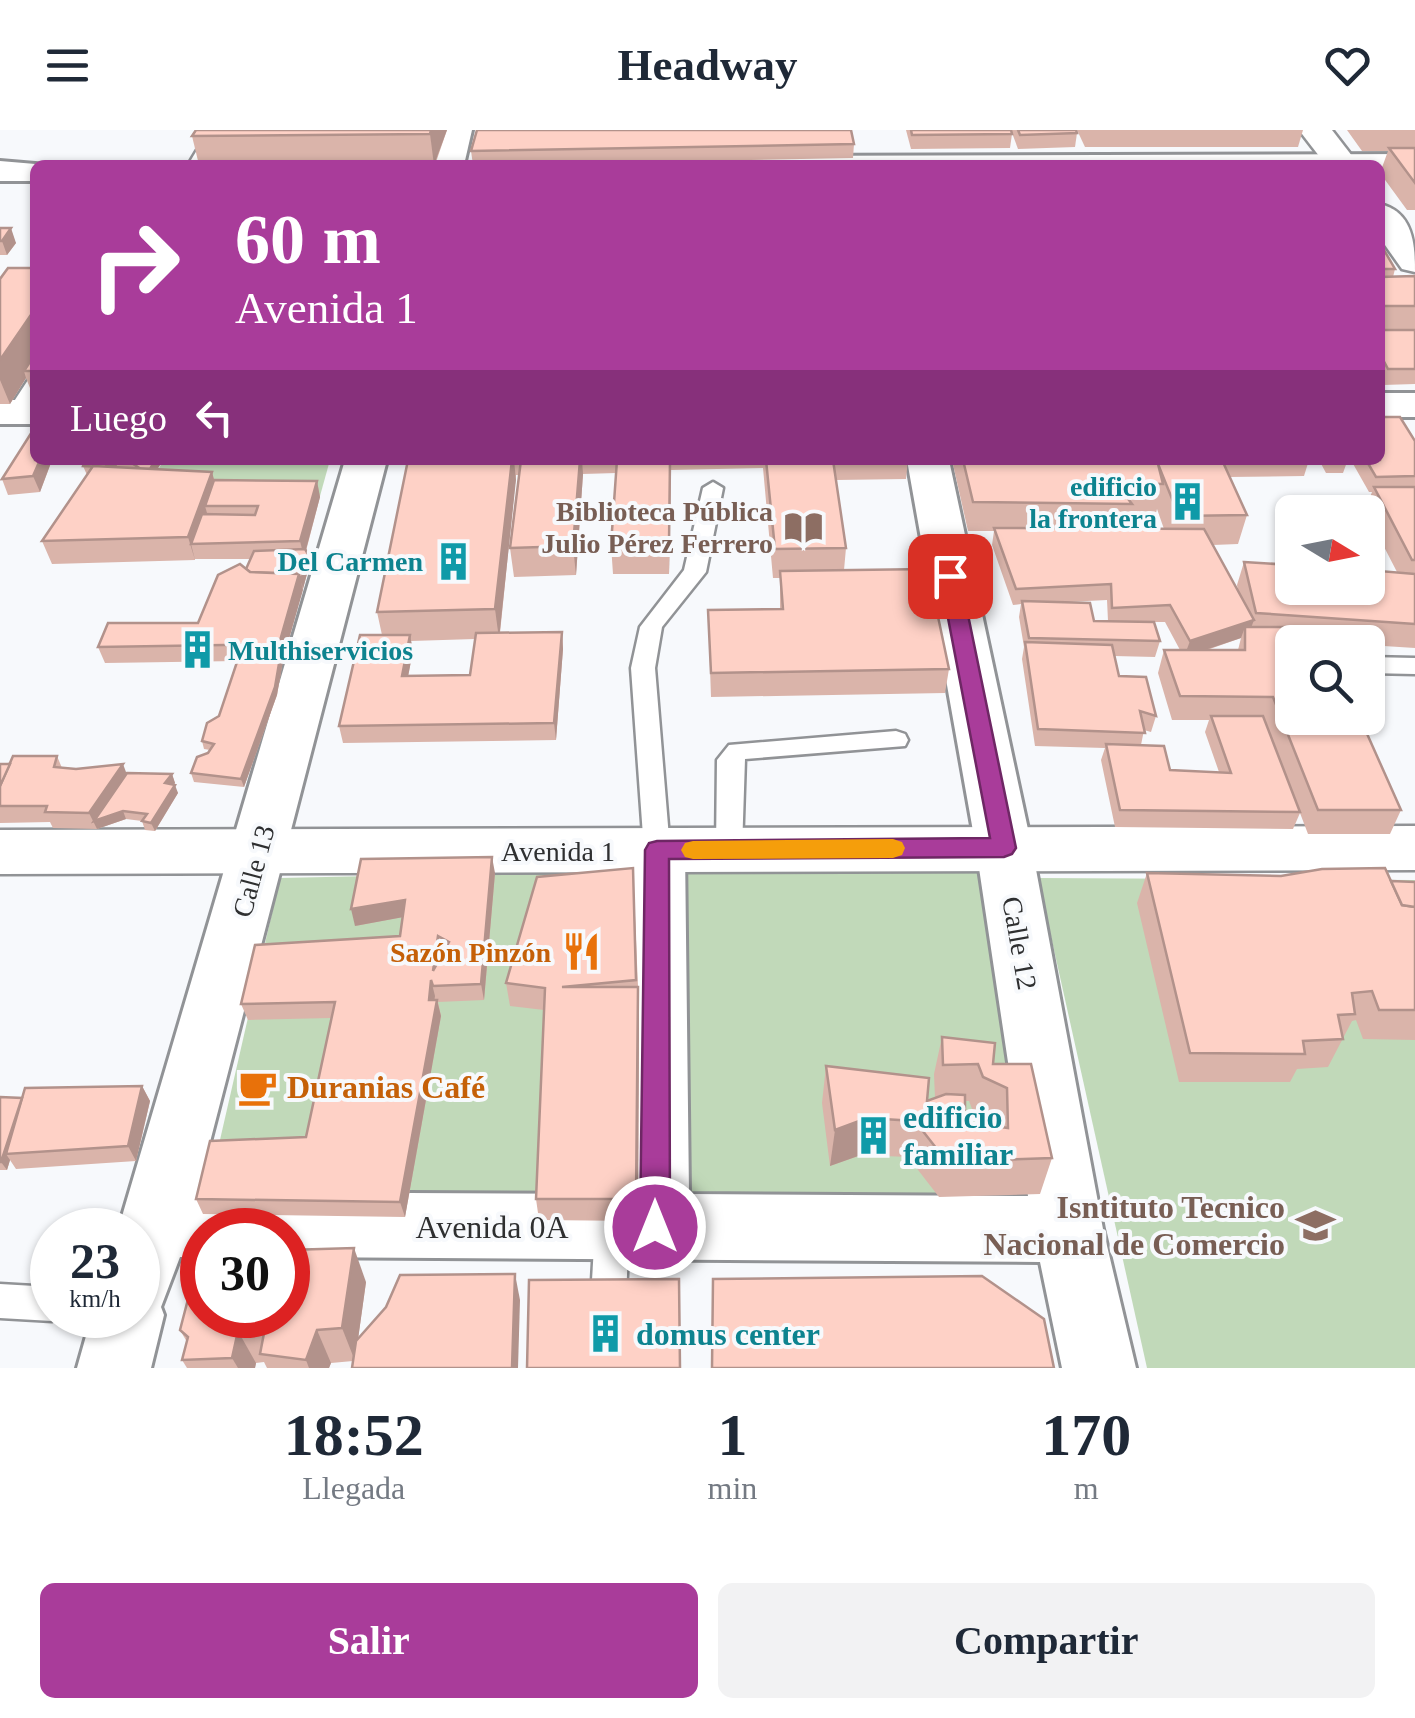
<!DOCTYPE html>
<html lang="es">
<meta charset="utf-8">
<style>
:root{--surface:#fff;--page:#f2f2f3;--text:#1f2937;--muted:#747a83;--accent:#a93c9a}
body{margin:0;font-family:Georgia,serif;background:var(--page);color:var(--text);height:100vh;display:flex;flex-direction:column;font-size:38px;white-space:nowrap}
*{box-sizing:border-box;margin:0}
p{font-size:32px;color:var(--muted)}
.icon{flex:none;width:55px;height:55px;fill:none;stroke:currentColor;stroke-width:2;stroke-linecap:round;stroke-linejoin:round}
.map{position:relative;height:1238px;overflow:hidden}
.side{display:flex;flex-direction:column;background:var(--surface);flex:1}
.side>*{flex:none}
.hud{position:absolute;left:30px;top:30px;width:1355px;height:305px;border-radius:15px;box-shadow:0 2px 8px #0004;background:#a93c9a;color:#fff;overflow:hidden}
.needle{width:65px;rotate:100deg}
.controls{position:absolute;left:1275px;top:365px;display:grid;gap:20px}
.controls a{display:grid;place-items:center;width:110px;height:110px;border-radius:15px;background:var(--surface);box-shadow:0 2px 8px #0004;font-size:50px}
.speed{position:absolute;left:30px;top:1078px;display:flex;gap:20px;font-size:50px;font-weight:700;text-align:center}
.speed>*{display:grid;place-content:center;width:130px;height:130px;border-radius:50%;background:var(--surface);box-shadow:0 2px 8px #0004;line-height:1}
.speed small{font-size:25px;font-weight:400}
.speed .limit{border:15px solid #d22;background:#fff;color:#111}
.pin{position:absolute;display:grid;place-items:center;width:85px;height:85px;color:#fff;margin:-42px;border-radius:20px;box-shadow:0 5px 15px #0006}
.me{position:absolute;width:110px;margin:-55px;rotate:0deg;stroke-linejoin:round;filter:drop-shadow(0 0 8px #0008)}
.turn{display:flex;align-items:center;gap:35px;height:210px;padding:0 40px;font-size:45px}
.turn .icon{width:130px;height:130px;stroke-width:2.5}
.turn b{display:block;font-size:70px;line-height:85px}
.then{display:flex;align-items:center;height:95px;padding:0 40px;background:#0003;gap:20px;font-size:38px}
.eta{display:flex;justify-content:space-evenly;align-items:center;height:170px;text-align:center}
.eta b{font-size:60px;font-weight:600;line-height:70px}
.cta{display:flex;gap:20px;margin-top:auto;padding:20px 40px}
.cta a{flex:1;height:115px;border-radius:15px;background:var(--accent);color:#fff;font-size:40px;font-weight:600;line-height:115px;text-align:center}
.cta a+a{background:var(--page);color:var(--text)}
header{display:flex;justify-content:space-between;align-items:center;height:130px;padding:0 40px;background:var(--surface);font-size:45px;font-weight:600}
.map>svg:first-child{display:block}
</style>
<header><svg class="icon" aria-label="menu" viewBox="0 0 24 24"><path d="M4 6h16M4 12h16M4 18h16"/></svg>Headway<svg class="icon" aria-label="heart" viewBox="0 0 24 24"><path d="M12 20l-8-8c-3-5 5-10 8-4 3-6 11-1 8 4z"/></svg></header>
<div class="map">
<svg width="1415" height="1238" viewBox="0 0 1415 1238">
<rect width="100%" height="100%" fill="#f7f9fc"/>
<g fill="#c1d9b9">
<polygon points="164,330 330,330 320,366 146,359"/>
<polygon points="1000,737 1065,1080 670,1076 669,741"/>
<polygon points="640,740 638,1091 203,1084 280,748"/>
<polygon points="1038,748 1415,750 1415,1238 1147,1238"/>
</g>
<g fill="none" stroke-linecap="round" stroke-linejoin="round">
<defs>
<g id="service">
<polygon points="209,0 223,0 202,35 188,35"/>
<path d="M35,248C35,265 33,272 24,286H10L7,282L28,250Z"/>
<polygon points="713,352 723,358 706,442 662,497 655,538 670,720 666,727 648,727 644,720 631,538 640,497 684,440 703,358"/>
<polygon points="1368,527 1415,528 1415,544 1368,543"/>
<polygon points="896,601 905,604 908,610 905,616 745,629 742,720 738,727 720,727 716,720 717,630 729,615"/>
<polygon points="612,1082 624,1087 629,1098 623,1238 587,1238 595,1098 600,1087"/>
<polygon points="0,1154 52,1157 52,1185 64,1186 52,1191 0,1188"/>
</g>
<g id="minor">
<polygon points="442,0 472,0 464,35 432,35"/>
<polygon points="1415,24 1415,42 1380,43 1380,35 738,35 743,28 754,26"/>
<polygon points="0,31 47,35 35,35 35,51 0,51"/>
<rect x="1380" y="263" width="35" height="24"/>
<rect x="0" y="270" width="35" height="24"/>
<polygon points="345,330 387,330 197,1062 621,1064 629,720 637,705 657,699 677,705 685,720 689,1064 1028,1066 976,718 907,330 949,330 1032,718 1103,1099 1136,1238 1062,1238 1040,1132 288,1127 288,1100 202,1100 202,1127 180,1127 161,1177 164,1185 151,1238 77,1238 92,1185 138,1185 138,1100 118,1100"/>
</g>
<g id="tertiary">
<polygon points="1299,0 1332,0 1359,35 1326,35"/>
<path d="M1380,74C1413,82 1415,114 1415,142L1402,139L1380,108Z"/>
<polygon points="1415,696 1415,740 0,744 0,700"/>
</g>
</defs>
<use href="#service" stroke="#919396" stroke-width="5"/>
<use href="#minor" stroke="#919396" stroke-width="6"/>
<use href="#tertiary" stroke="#919396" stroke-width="5"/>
<use href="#service" fill="#fff" fill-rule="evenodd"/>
<use href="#minor" fill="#fff" fill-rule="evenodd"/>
<use href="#tertiary" fill="#fff" fill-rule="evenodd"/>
</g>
<g fill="#dab4aa" fill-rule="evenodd">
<polygon points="196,0 447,0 435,35 199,35 192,6"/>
<polygon points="906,0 1011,0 1012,4 1010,18 911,19"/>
<polygon points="1011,0 1076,0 1077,3 1075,17 1018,19"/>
<polygon points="1077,0 1303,0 1298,17 1085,17"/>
<polygon points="1347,0 1415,0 1415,80 1407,80 1380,43 1388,21 1362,21"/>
<polygon points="854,14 853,28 477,35 473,35 471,21"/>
<polygon points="0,98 16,113 7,125 0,125"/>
<polygon points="1380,113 1395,139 1393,147 1415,146 1415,254 1383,255 1380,250"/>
<polygon points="35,130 35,263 32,263 26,248 10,274 0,274 0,149 31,138"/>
<path d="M1415,311V518L1368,515V512H1326L1401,680L1390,704H1308L1300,683L1293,699L1115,697L1101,630L1105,618L1035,616L1022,529L1024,517L1019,487L1021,474L1013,475L992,415L994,401H968L952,330H1309L1304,346L1229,347L1247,385L1238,414L1213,415L1238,461L1237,455L1244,432L1397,442L1365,380L1372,362H1369L1352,332H1347L1343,343H1326L1319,330H1380ZM1157,379L1164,399H1126L1130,383H1156ZM1107,470L1108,491H1094L1067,472ZM1150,492H1165L1180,520H1164L1158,543L1172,590H1209L1205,602L1219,642L1170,640L1141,615L1144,600L1151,602L1156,586L1119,546L1114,526L1155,527L1160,511ZM1241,508L1238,520H1207Z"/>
<polygon points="35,330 52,330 40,362 8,365 2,349"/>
<polygon points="85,330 163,330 157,340 212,342 214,350 317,351 320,367 306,421 310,433 283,530 277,565 244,657 194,652 191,643 210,620 204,619 202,611 219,586 238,531 105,533 98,517 198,493 246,439 250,429 195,429 195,430 52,434 42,411 87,345 83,336"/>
<path d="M408,330H908L906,349L836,350L846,418L844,440L949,539L945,563L711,567L708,480L780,479V448H773L763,338L671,340L669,444H613L611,415L616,343L583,344L576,445L514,447L510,418L519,345H516L500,503L562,502L563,519L556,610L343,613L339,596L382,505L377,482ZM475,509L470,545L408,546L413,521L411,511Z"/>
<polygon points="57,626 62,638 127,643 172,644 175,653 173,655 178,663 155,701 145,700 142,691 126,689 97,699 53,698 50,692 0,693 0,634"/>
<polygon points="633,738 639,880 638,1091 539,1090 536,1069 544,880 510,876 506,853"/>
<polygon points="495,743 484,870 438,872 441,886 405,1087 203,1084 196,1069 306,1007 331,888 248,890 241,874 400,806 403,787 355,796"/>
<polygon points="1147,743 1415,752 1415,910 1363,909 1356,890 1352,891 1328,937 1297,939 1290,952 1179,952 1137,773"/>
<path d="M942,907L993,934L1052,1028L1040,1064L939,1067L908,1027L861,1025L830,1036L822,973L826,936L927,971L935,968L934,944ZM965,971H969L974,984L997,994V997L965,992Z"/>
<polygon points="142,956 150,971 136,1031 16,1039 10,1030 7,1040 0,1040 0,967 22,968"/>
<polygon points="366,1152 358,1209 520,1170 353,1231 331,1233 329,1238 267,1238 264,1232 256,1233 255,1238 187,1238 182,1230 187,1212 180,1200"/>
</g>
<g fill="#b2928b">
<polygon points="431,0 447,0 434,35 430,4"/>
<polygon points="11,98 16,113 7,125 2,111"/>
<polygon points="35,179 35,234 24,241 26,248 10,274 0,250 0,230"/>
<polygon points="40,330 52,330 40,362 33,346"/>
<polygon points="112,330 115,330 117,336 107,345 104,337"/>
<polygon points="155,330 163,330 150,351 147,343"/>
<polygon points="512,330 514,330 516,350 499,509 495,479"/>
<polygon points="580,330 582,330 583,344 576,445 573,416"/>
<polygon points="671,330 669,444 669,414"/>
<polygon points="212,342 218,365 205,376 209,390 191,414 195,430 188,407"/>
<polygon points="317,351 320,367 304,427 300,411"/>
<polygon points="308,424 310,433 303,459 301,451"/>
<polygon points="299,444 303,460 283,530 279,514"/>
<polygon points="1254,490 1248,506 1245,497 1241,508 1184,527 1190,511"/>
<polygon points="562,502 563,519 556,610 554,593"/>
<polygon points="410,505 413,521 405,562 402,546"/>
<polygon points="281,522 283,531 277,565 244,657 241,649"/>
<polygon points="123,634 129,650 123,681 126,689 97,699 89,683"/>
<polygon points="172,644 175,653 168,662 165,653"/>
<polygon points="175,655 178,663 155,701 151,693"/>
<polygon points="492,727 495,743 484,870 481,854"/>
<polygon points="405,770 409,786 355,796 351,779"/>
<polygon points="438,806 441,822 436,857 433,841"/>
<polygon points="431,850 435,866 432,886 429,870"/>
<polygon points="638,857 639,880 638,1091 636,1069"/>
<polygon points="437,870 441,886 405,1087 400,1072"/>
<polygon points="142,956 150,971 136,1031 128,1016"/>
<polygon points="23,968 6,1024 10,1030 7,1040 1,1032"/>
<polygon points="867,988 861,1025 830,1036 835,1000"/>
<polygon points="354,1118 366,1152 355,1231 342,1198"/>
<polygon points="515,1144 520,1170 518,1238 512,1238"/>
<polygon points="317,1200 331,1233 329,1238 309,1238 306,1230"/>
<polygon points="238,1201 256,1233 255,1238 238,1238 232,1228"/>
</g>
<g fill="#fed1c6" stroke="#b2928b" stroke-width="2.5" fill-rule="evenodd">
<polygon points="196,0 431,0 430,4 192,6"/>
<polygon points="477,0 851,0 854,14 471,21"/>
<polygon points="911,0 1011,0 1012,4 912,5"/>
<polygon points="1018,0 1076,0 1077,3 1020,5"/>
<polygon points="1389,18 1415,18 1415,53"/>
<polygon points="0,98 11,98 2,111 0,111"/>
<polygon points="1380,113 1395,139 1380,139"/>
<polygon points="8,138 35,138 35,179 0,230 0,149"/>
<polygon points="1415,146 1415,176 1380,176 1380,147"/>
<polygon points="1380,200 1415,200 1415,239 1388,239 1380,224"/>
<polygon points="35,224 35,241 24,241"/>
<polygon points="1380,287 1400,287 1415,311 1415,346 1376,347 1366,330 1380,330"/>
<polygon points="35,297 35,330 40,330 33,346 2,349"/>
<polygon points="85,330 112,330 105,337 83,336"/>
<polygon points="127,330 155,330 150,339 141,339"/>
<polygon points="408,330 512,330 495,479 377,482"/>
<polygon points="521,330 580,330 573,416 510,418"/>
<polygon points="617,330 670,330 669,414 611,415"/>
<polygon points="766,330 833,330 846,418 775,419"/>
<polygon points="963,330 1222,330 1247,385 1179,386 1158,334 1163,354 1116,353 1132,374 973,372"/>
<polygon points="93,336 212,342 188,407 42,411"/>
<polygon points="214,350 317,351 300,411 191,414 202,384 255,385 258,376 205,376"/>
<polygon points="1374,357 1415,357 1415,430 1412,430"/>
<polygon points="994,398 1204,399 1254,490 1190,511 1170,475 1112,478 1111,454 1016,459"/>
<polygon points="305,419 308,424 301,451 299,444 250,442 246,439 254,421"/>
<polygon points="1244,432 1292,435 1292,458 1368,458 1368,440 1415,444 1415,494 1256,483"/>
<polygon points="240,434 250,442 299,444 279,514 98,517 108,493 198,493 218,445"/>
<polygon points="928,439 949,539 711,543 708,480 783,479 780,441"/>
<polygon points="1022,471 1090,473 1094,491 1154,492 1160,511 1029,508"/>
<polygon points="1245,497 1319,497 1326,512 1292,512 1292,588 1360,588 1401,680 1318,680 1273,567 1180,566 1164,520 1245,520"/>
<polygon points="562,502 554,593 339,596 360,505 410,505 402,546 470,545 476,503"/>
<polygon points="1025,512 1112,515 1119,546 1146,547 1156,586 1140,581 1145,603 1038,599"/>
<polygon points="281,522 275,557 241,649 191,643 197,627 208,623 214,614 202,611 207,593 219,586 240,523"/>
<polygon points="1211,586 1263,586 1300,682 1120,680 1106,614 1164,616 1170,640 1231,643"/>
<polygon points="13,626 57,626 54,637 76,639 123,634 89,683 45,682 47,676 0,676 0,656"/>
<polygon points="0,634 10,634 0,656"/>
<polygon points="127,643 172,644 165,653 175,655 151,693 142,691 147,684 123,681 94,691"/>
<path d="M492,727L481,854L433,856L431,850L429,870H437L400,1072L196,1069L210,1011L306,1007L335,872L241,874L255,815L400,806L405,770L351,779L361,729ZM438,806L449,812L433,841Z"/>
<polygon points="633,738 636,850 562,857 638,857 636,1069 536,1069 545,858 506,853 537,747"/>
<polygon points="1385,738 1402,775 1415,777 1415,880 1379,880 1372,861 1352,863 1355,884 1338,885 1343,909 1303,911 1305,924 1190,923 1147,743 1281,746 1322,739"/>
<polygon points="1391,751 1415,752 1415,777 1402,775"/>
<polygon points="942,907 995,913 993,934 1031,934 1052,1028 947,1032 915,991 867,988 835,1000 826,936 929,948 927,971 946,964 965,965 965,992 1008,998 1007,958 983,947 978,934 943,935"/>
<polygon points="142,956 128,1016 6,1024 25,958"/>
<polygon points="0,967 22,968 1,1032 0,1032"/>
<polygon points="354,1118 342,1198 317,1200 306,1230 260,1224 265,1198 238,1201 232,1228 182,1230 188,1207 180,1200 200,1123 202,1123 202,1185 288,1185 288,1120"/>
<polygon points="515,1144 512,1238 352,1238 356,1211 386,1177 400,1145"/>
<polygon points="982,1146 1044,1189 1054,1238 712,1238 713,1149"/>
<polygon points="679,1149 680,1238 527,1238 529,1150"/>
</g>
<polygon fill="#a93c9a" stroke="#6e2764" stroke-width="2.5" points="950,440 960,446 1016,718 1012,724 1004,727 669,729 670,1097 666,1107 655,1111 644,1107 640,1097 645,720 649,713 657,711 990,708 940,446"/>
<polygon fill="#f59e0b" points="893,709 902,712 905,718 902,725 893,728 693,729 685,727 681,720 685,713 693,711"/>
<defs>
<symbol id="building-bare" viewBox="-9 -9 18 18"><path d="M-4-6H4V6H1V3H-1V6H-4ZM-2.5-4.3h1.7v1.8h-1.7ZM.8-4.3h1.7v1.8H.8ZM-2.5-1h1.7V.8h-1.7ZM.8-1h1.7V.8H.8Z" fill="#0f9aa8" stroke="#f7f9fc" stroke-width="2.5" paint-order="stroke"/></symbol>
<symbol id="library-bare" viewBox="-9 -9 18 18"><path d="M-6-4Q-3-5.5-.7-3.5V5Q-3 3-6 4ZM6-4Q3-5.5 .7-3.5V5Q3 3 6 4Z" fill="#8d6e63" stroke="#f7f9fc" stroke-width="2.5" paint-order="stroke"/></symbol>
<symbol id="restaurant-bare" viewBox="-9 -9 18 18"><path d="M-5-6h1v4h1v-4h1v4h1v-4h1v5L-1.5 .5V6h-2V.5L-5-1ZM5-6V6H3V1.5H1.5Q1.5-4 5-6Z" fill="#e8710a" stroke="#f7f9fc" stroke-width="2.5" paint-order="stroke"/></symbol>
<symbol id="cafe-bare" viewBox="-9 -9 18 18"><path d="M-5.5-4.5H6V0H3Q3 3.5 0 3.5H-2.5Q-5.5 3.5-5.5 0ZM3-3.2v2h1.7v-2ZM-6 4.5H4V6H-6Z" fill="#e8710a" stroke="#f7f9fc" stroke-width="2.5" paint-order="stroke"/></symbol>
<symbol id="university-bare" viewBox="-9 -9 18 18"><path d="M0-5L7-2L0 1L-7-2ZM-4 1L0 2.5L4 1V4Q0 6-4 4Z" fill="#8d6e63" stroke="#f7f9fc" stroke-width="2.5" paint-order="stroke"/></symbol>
</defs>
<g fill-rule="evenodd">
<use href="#building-bare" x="1160" y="344" width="55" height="55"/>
<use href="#library-bare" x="776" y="370" width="55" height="55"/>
<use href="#building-bare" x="426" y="404" width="55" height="55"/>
<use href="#building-bare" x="170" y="492" width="55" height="55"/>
<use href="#restaurant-bare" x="554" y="794" width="55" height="55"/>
<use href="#cafe-bare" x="230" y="930" width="55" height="55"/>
<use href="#building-bare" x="846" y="978" width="55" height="55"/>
<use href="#university-bare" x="1288" y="1068" width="55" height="55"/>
<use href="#building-bare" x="578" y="1176" width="55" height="55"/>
</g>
<g text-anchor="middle" stroke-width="8" stroke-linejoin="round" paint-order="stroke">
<g font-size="28" font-weight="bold" fill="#0d838f" stroke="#f7f9fc" text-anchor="end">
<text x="1157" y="366">edificio<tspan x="1157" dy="32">la frontera</tspan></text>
<text x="423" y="441">Del Carmen</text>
<text x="228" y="530" text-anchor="start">Multhiservicios</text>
</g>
<g font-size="28" font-weight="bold" fill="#785e54" stroke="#f7f9fc" text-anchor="end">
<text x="773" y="391">Biblioteca Pública<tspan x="773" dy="32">Julio Pérez Ferrero</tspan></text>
</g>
<g font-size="28" fill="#2e2f30" stroke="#f7f9fc">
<text x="558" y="731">Avenida 1</text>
<text transform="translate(253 741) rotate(-75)" y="10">Calle 13</text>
<text transform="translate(1020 813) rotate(80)" y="10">Calle 12</text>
</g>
<g font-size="28" font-weight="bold" fill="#c56008" stroke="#f7f9fc" text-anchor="end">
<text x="551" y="832">Sazón Pinzón</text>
</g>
<g font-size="32" font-weight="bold" fill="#c56008" stroke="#f7f9fc" text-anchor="start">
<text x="287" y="968">Duranias Café</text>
</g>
<g font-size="32" font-weight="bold" fill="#0d838f" stroke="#f7f9fc" text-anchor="start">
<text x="903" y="998">edificio<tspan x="903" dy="37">familiar</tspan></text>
<text x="636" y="1215">domus center</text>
</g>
<g font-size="32" font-weight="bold" fill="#785e54" stroke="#f7f9fc" text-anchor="end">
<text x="1285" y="1088">Isntituto Tecnico<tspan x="1285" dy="37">Nacional de Comercio</tspan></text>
</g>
<g font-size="32" fill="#2e2f30" stroke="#f7f9fc">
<text x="492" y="1108">Avenida 0A</text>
</g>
</g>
</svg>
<div class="controls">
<a><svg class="needle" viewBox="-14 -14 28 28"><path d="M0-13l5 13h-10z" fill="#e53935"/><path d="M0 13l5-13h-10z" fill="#747a83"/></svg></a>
<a><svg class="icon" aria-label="search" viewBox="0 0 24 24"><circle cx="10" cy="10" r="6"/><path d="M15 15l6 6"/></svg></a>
</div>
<div class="speed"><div>23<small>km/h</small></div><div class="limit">30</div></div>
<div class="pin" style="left:950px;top:446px;background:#d93025"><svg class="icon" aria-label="arrive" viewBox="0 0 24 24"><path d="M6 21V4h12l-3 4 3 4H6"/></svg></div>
<svg class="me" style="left:655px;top:1097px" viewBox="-20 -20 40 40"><circle r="17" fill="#a93c9a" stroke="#fff" stroke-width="3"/><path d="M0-11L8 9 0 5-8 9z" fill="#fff"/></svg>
<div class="hud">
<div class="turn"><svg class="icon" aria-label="right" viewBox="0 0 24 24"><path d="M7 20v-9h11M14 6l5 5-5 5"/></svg><div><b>60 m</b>Avenida 1</div></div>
<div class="then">Luego<svg class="icon" aria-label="left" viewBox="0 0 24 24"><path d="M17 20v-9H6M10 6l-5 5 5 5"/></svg></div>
</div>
</div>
<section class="side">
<div class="eta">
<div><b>18:52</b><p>Llegada</p></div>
<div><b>1</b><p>min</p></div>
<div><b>170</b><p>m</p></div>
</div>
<div class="cta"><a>Salir</a><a>Compartir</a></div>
</section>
